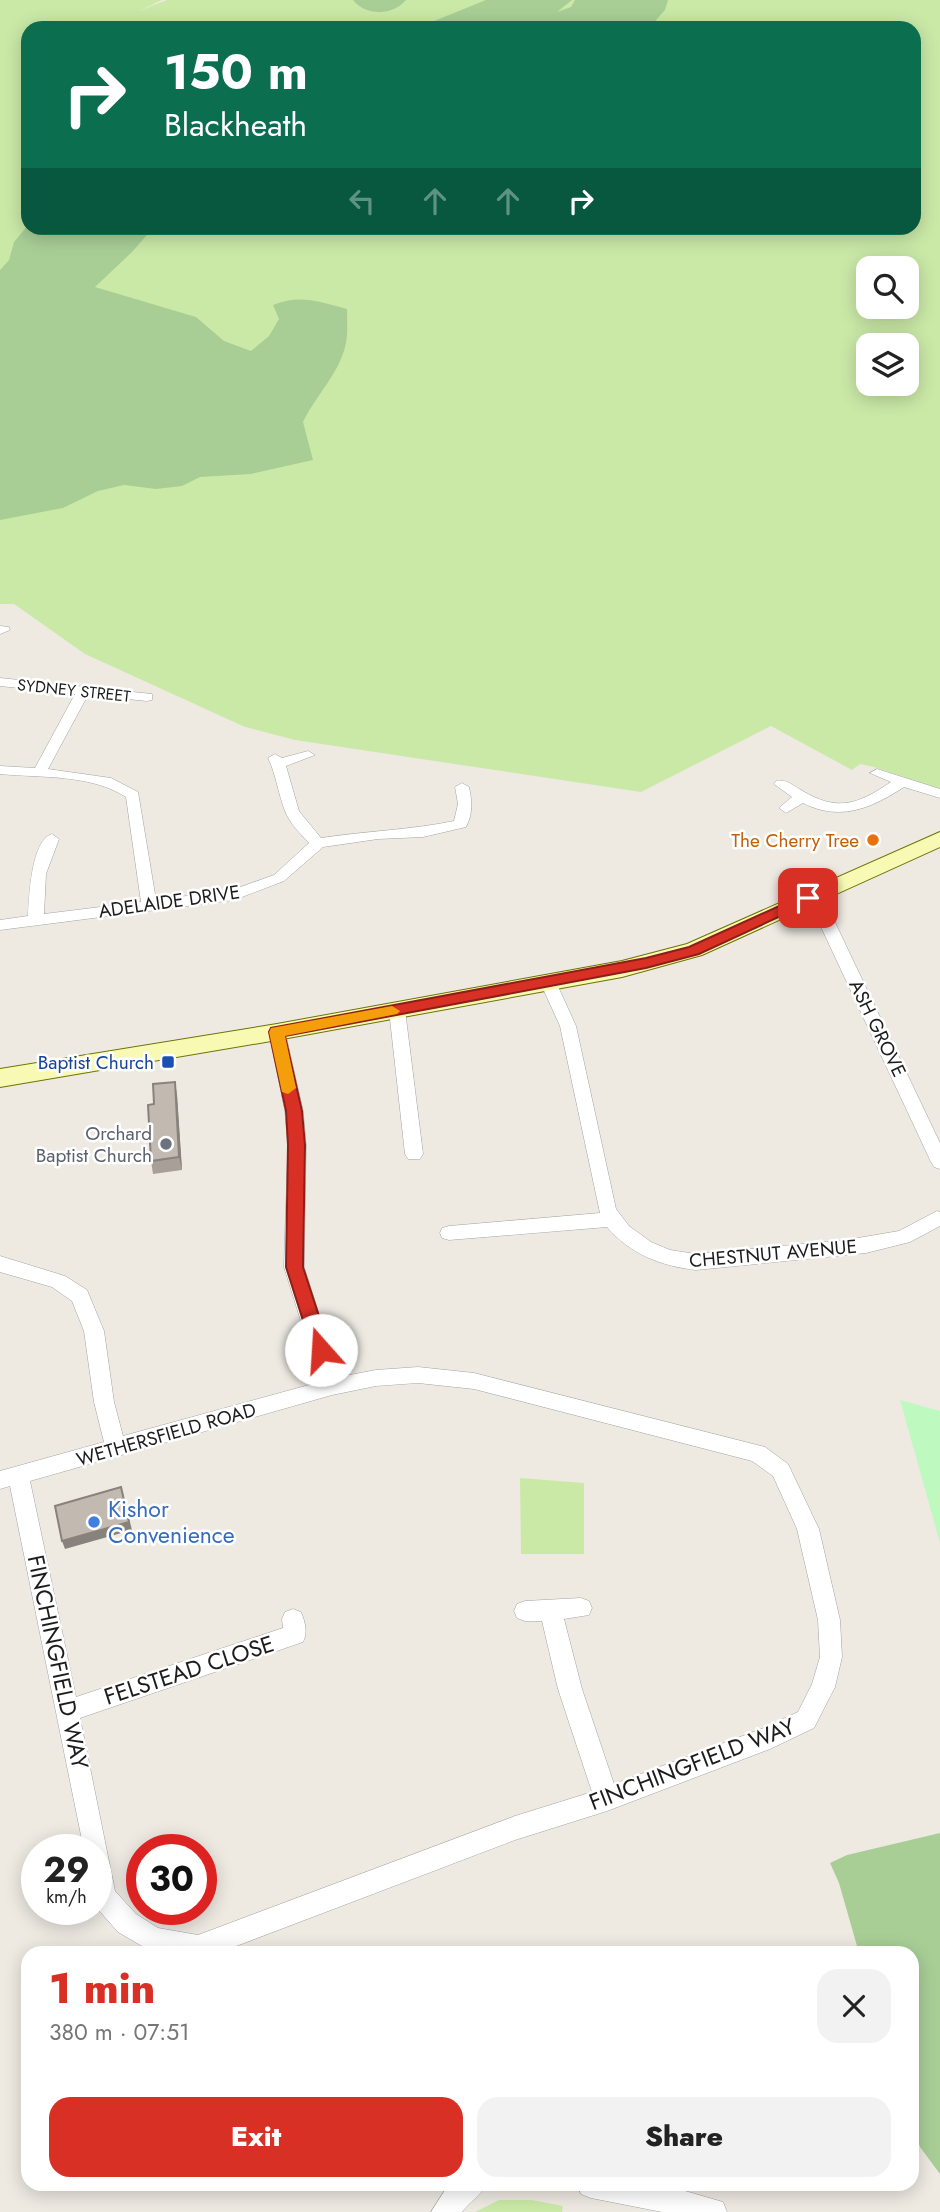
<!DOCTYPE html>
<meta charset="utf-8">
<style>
:root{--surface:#fff;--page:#f2f2f2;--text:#222;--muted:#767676;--accent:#d93025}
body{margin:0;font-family:Jost,sans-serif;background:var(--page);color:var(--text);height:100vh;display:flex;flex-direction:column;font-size:26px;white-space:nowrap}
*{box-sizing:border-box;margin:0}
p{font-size:23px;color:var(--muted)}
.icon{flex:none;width:38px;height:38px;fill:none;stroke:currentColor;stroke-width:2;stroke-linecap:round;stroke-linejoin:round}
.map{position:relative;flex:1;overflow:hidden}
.drawer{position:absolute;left:21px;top:1946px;width:898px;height:245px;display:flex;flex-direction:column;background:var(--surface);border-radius:21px;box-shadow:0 4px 18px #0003}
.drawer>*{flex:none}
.guide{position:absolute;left:21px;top:21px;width:900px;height:214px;border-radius:21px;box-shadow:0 4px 18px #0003;background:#0b6e4f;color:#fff;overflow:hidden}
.tools{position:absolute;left:856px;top:256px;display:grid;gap:14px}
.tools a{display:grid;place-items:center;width:63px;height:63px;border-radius:14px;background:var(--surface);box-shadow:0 4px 18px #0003;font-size:35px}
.speed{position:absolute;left:21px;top:1834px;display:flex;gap:14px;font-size:35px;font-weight:700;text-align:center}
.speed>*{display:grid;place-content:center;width:91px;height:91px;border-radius:50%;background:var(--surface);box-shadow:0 4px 18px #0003;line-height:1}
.speed small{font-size:18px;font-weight:400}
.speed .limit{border:10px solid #d22;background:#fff;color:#111}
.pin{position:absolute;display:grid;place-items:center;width:60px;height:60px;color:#fff;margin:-30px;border-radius:14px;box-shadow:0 4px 10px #0006}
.me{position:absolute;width:77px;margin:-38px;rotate:341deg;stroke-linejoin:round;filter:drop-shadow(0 0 5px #0008)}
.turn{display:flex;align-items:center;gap:24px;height:147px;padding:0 28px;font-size:32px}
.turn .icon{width:91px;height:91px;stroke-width:2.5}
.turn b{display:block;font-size:49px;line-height:60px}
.lanes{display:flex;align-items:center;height:66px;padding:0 28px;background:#0003;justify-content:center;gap:35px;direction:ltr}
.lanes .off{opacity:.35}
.round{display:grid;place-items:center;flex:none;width:74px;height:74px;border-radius:21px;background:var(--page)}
.head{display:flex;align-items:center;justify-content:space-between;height:119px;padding:0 28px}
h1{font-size:42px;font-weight:800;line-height:52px;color:var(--accent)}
.button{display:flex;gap:14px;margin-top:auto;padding:14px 28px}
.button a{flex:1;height:80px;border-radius:21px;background:var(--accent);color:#fff;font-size:28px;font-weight:800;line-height:80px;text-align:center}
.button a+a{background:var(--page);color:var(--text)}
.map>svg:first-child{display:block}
</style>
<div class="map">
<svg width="940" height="2212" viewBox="0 0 940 2212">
<rect width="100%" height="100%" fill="#eeeae2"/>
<g fill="#cae9a7" fill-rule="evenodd">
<path d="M0,0H162L141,10L167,0H940V789L874,767L860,764L852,770L771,726L641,792L295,740L245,727L85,654L14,604H0ZM28,28H914V228H28ZM868,268H906V306H868ZM868,345H906V383H868Z"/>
<polygon points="520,1478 584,1483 584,1554 521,1554"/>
<polygon points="499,2200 532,2200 563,2206 562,2212 475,2212"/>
</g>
<g fill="#a8ce96">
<path d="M353,0H406C393,16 365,16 353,0Z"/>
<polygon points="486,0 572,0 557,12 571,7 575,0 668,0 665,10 649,28 417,28"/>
<path d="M28,225V228H153L132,252L95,287L196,317L224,341L251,351L269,336L279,319L273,305C300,294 320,302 347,309C347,320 348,333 346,343C340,373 316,395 303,422L313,460L251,474L200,477L182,486L156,489L124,485L98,491L63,508L0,520V270L9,260L14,242Z"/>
<polygon points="940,1833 940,2174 920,2147 912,2129 912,1953 859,1953 839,1883 830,1863 847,1855"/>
</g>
<polygon fill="#bef9c0" points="900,1400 940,1411 940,1543"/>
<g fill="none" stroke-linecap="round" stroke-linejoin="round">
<defs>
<g id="minor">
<polygon points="0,626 9,627 10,630 0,634"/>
<path d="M0,678L152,694V700L147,701L88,695L48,769L111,778L138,792L156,900L232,890L274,875L309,843C300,833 290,824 285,811C278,793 276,774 268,758L275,754L282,758L308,751L315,755L286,766L299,811L321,838C366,831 411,830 454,821L458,804L455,787L462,783L469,787C472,801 473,814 466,827L423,837L378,839L323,847L284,881L234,900L0,930V920L28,916C29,898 31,840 52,834L59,839L46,874L44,914L141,902L126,797C90,774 42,778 0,774V766L35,768L75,694L0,686Z"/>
<path d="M877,769L940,789V798L904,787C872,808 840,822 803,803L786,813L779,808L792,797L774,784L776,781C786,779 792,785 801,790C837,812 857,805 891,782L870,773Z"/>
<polygon points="814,890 822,895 940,1143 940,1169 934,1167 931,1162 806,895"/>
<path d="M548,976L556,982L576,1026L616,1209L629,1226L651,1242L670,1250L696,1254L846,1240L899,1231L937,1211L940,1212V1226L910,1242L866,1253L696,1270C661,1266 630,1254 607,1227L449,1240L442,1238L440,1233L442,1228L449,1226L600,1213L560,1026L540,982Z"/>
<polygon points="397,1004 405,1010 423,1154 420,1159 408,1159 405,1154 389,1010"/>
<path d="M277,1026L285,1032L303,1111L306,1145L304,1267L339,1377L376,1370L418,1367L474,1373L765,1447L788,1464L819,1529L840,1620L842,1657L835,1687L814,1728L770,1749L607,1811L515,1840L218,1953H154L118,1932L96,1907V1850H84L10,1486L0,1489V1471L104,1442L94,1402L84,1331L72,1301L52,1287L0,1272V1256L65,1276L87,1290L104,1331L114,1402L123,1436L320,1382L284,1267L288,1145L285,1111L269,1032ZM418,1383L474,1389L752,1461L773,1476L797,1529L818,1620L820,1657L812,1684L798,1712L764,1728L614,1784L582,1689L564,1619L589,1615L592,1608L589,1601L581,1598L525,1601L517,1604L514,1611L517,1618L525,1621H542L558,1689L592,1792L515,1816L198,1935L158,1928L136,1914L115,1891L80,1718L303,1642C308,1632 305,1622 301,1612L293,1609L285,1612L282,1619L283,1628L76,1697L30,1481L332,1395L376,1386Z"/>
<path d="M449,2184H486C481,2196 470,2201 462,2212H431Z"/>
<polygon points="577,2184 661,2184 723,2202 727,2212 662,2212 591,2198 581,2194"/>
</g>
<polygon id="secondary" points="940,832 940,847 702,955 622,977 277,1040 0,1087 0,1069 277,1024 622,961 687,944"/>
</defs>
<use href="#minor" stroke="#a3a3a3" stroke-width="1"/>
<use href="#secondary" stroke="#6b7304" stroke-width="2"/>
<use href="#minor" fill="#fff" fill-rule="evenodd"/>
<use href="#secondary" fill="#f8fab4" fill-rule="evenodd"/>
</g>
<polygon fill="#a79f98" points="177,1095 182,1170 153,1174 151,1161 154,1104"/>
<g fill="#88827c">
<polygon points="175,1082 177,1095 182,1170 179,1157"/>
<polygon points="121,1487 132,1530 65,1549 62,1541"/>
</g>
<g fill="#c2b9b1" stroke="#88827c" stroke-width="2">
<polygon points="175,1082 179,1157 151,1161 148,1105 154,1104 153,1084"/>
<polygon points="121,1487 129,1522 62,1541 55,1506"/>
</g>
<polygon fill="#d93025" stroke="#8d1f18" stroke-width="2" points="808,893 815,898 813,901 699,954 646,968 285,1036 302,1111 305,1145 303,1267 330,1350 327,1355 321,1358 314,1355 286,1267 288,1145 286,1111 269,1032 271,1028 646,958 689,947"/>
<polygon fill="#f59e0b" points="392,1006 400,1011 397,1014 285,1036 296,1088 288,1094 282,1092 269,1032 271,1028"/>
<circle fill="#e8710a" stroke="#fff" stroke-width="2.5" cx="873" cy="840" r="7"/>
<rect fill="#1a4fb4" stroke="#fff" stroke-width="2.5" x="161" y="1055" width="14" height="14" rx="3.5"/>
<circle fill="#6b7280" stroke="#fff" stroke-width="2.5" cx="166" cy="1144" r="7"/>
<circle fill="#3f7fe0" stroke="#fff" stroke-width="2.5" cx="94" cy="1522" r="7"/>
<g text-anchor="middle" stroke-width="5" stroke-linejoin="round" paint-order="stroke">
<g font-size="16" fill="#1c1c1c" stroke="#fff">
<text transform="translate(74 690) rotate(6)" y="6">SYDNEY STREET</text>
</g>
<g font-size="19" fill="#c56008" stroke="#fff" text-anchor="end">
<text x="859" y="847">The Cherry Tree</text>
</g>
<g font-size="19" fill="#1c1c1c" stroke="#fff">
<text transform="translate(169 901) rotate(-8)" y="7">ADELAIDE DRIVE</text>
<text transform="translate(878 1028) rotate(64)" y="7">ASH GROVE</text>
<text transform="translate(773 1253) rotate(-5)" y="7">CHESTNUT AVENUE</text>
<text transform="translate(166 1434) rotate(-16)" y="7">WETHERSFIELD ROAD</text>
</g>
<g font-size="19" fill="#164399" stroke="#fff" text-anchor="end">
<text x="154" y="1069">Baptist Church</text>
</g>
<g font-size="19" fill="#5b616d" stroke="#fff" text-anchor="end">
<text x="152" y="1140">Orchard<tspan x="152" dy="22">Baptist Church</tspan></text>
</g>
<g font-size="23" fill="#366cbe" stroke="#fff" text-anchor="start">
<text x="108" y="1517">Kishor<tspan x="108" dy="26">Convenience</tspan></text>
</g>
<g font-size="23" fill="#1c1c1c" stroke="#fff">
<text transform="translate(58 1662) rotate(78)" y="8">FINCHINGFIELD WAY</text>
<text transform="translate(189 1670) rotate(-18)" y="8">FELSTEAD CLOSE</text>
<text transform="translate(692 1764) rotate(-21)" y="8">FINCHINGFIELD WAY</text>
</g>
</g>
</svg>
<div class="tools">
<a><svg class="icon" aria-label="search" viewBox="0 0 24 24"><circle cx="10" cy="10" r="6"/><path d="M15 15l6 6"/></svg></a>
<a><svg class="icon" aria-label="layers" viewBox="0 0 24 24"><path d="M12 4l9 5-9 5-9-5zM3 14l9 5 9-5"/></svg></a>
</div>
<div class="speed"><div>29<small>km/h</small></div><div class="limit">30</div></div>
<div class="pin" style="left:808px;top:898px;background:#d93025"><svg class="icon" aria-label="arrive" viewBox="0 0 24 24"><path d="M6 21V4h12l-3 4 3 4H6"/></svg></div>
<svg class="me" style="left:321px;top:1350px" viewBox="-20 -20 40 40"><circle r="19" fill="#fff"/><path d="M0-13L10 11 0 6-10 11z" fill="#d93025"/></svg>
<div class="guide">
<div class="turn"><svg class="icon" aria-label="right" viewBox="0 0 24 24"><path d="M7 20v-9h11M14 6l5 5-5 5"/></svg><div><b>150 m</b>Blackheath</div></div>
<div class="lanes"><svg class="icon off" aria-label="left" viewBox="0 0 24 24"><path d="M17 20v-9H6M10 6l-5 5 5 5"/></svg><svg class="icon off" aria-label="ahead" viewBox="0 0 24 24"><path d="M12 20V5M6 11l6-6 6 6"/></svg><svg class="icon off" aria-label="ahead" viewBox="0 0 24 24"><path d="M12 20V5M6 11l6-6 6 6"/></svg><svg class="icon" aria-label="right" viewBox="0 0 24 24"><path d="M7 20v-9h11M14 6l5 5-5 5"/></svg></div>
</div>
<section class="drawer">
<div class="head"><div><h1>1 min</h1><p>380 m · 07:51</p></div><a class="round"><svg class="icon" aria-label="close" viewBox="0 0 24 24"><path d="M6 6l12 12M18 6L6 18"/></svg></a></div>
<div class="button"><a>Exit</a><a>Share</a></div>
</section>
</div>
